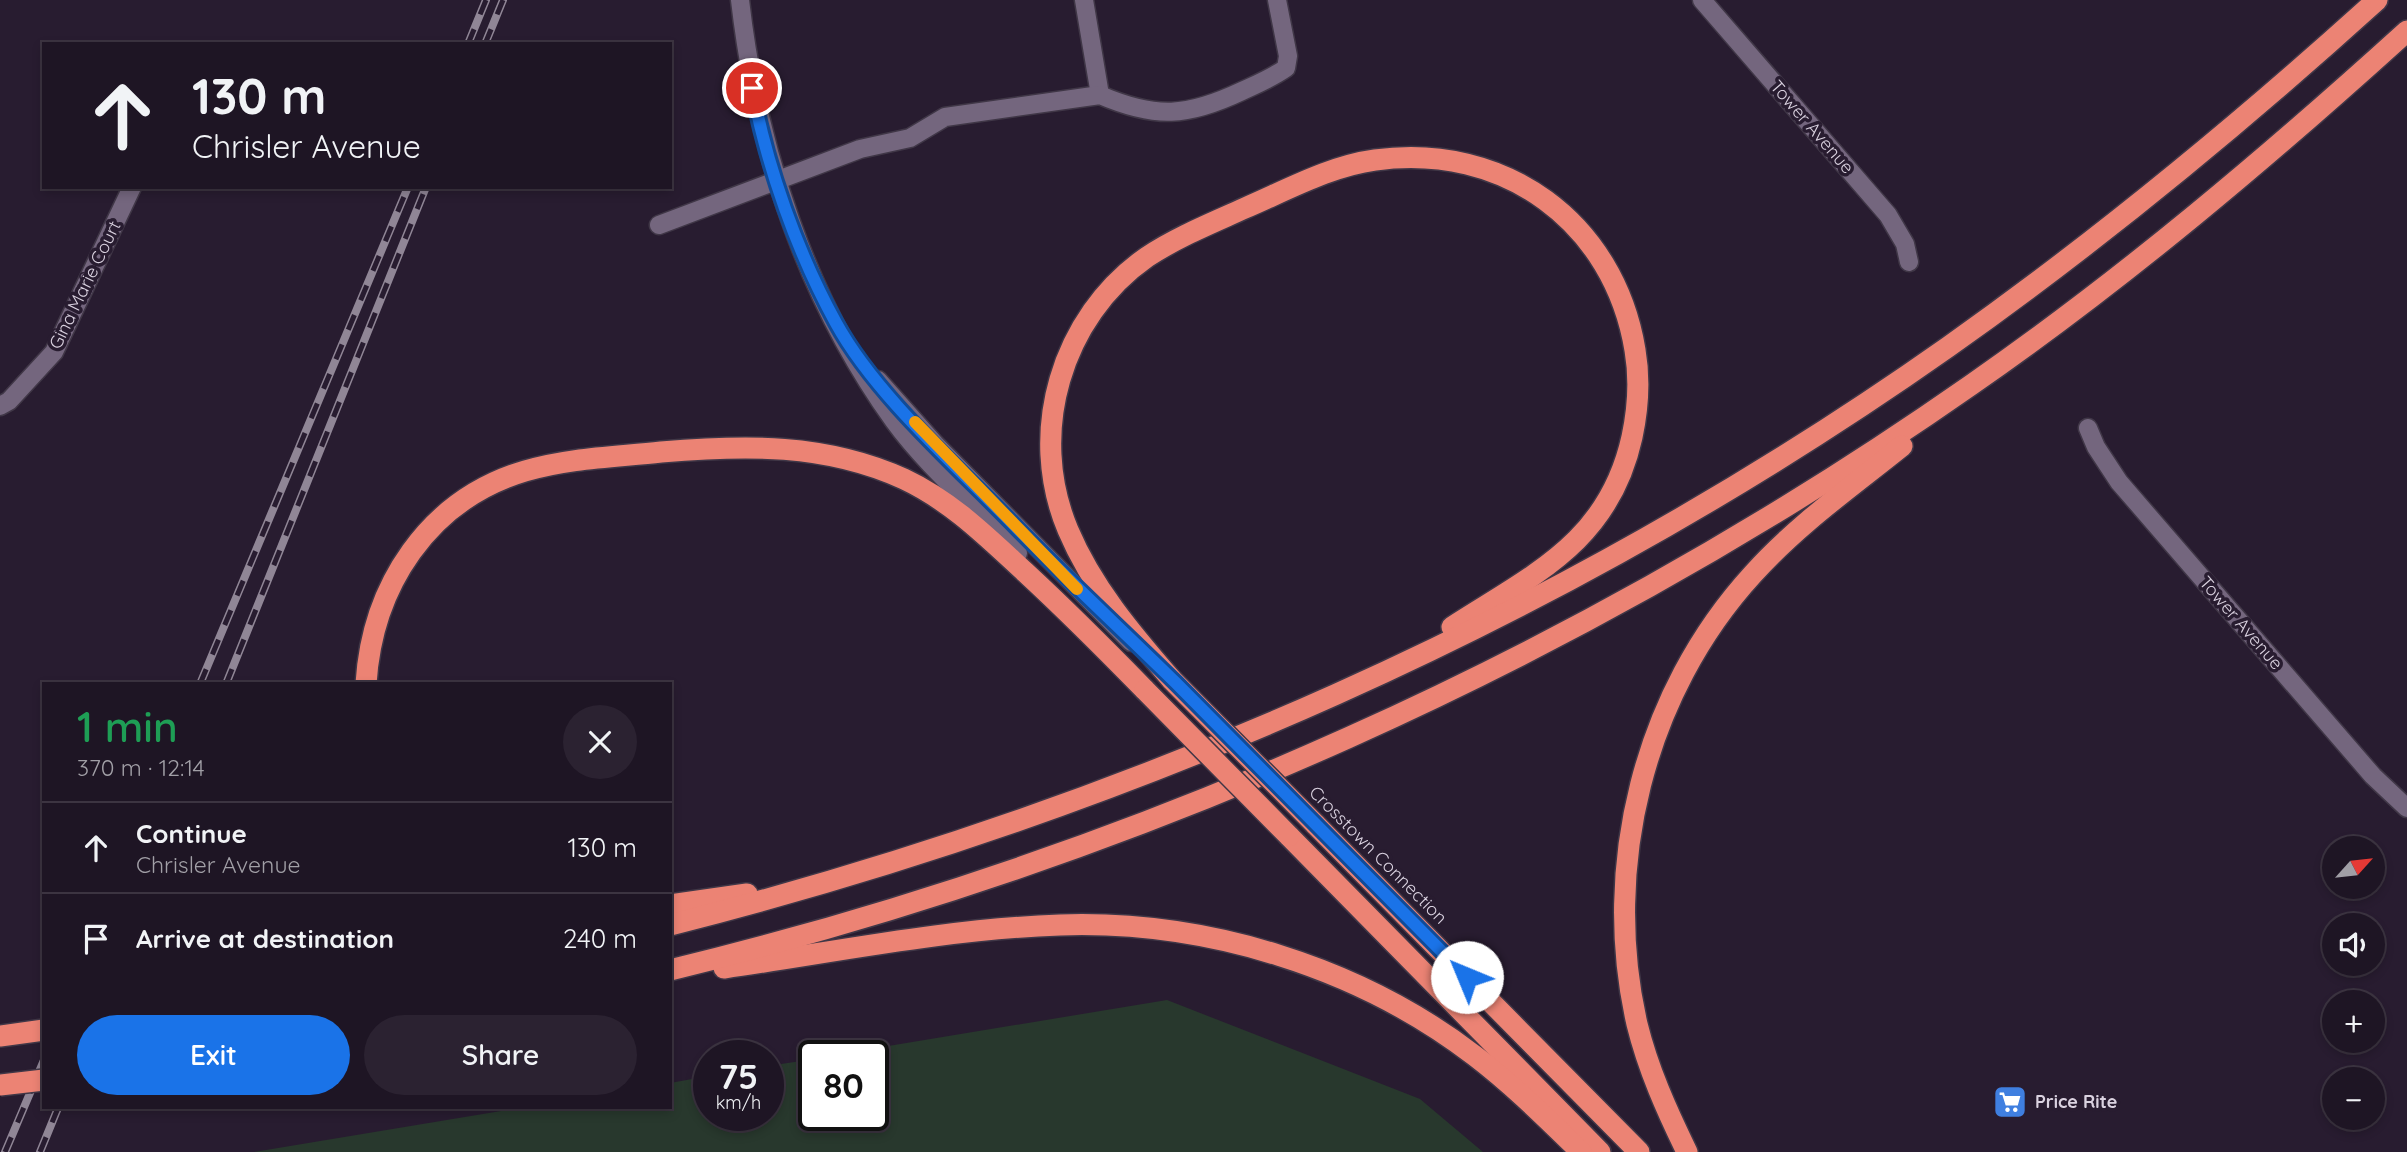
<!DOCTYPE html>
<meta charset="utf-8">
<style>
:root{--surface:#1e1524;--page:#2b2231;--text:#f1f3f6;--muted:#a19fa6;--line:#3c3441;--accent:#1a73e8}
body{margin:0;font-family:Quicksand,sans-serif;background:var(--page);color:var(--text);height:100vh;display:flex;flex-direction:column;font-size:26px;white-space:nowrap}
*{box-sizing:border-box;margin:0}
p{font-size:23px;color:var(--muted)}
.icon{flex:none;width:38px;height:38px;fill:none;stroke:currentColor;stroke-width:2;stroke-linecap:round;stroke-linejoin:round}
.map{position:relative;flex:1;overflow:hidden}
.drawer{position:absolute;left:42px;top:682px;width:630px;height:427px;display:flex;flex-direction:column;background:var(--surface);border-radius:0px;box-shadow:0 4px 10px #0003,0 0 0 2px var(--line)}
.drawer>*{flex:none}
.hud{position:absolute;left:42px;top:42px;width:630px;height:147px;border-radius:0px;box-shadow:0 4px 10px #0003,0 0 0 2px var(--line);background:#1e1524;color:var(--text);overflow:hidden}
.needle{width:46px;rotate:63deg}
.buttons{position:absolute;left:2322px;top:836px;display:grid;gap:14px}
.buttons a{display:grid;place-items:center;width:63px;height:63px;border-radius:50%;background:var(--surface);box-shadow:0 4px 10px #0003,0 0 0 2px var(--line);font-size:35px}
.speed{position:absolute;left:693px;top:1040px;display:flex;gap:14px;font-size:35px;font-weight:700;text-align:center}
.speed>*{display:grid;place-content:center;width:91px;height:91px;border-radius:50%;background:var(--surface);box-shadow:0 4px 10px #0003,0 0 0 2px var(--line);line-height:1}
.speed small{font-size:18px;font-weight:400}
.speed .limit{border:4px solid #111;border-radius:10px;background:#fff;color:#111}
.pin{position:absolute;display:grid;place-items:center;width:60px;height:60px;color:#fff;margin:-30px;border:4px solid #fff;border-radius:50%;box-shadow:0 2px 7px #0007}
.me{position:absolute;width:77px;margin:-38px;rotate:315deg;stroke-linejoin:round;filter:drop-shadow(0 0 5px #0008)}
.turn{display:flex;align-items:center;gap:24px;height:147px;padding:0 35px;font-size:32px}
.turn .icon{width:91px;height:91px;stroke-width:2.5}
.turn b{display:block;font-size:49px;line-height:60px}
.round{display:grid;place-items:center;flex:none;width:74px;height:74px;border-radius:37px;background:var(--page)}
.overview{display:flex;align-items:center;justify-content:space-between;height:119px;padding:0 35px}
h1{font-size:42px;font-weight:600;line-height:52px;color:#1e9e55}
.action{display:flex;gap:14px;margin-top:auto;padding:14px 35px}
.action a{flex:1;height:80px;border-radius:42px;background:var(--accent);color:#fff;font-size:28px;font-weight:600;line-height:80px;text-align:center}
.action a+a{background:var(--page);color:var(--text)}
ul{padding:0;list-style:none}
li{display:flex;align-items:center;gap:21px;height:91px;padding:0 35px;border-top:2px solid var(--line)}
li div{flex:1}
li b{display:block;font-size:26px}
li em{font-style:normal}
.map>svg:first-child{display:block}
</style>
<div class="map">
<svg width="2407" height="1152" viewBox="0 0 2407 1152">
<rect width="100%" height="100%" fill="#281c30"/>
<polygon fill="#28382d" points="1167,1000 1420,1099 1483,1152 254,1152 519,1108 670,1108 670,1083 709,1076 709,1115 768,1115 768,1066 814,1059 814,1115 873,1115 873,1055 834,1055"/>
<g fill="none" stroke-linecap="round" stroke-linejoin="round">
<defs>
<g id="minor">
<path d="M740,0C757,148 806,299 894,421C929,469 977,508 1018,553"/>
<polyline points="1084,0 1100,95"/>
<polyline points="1702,0 1888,215 1905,244 1909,262"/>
<path d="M659,225L860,149L910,138L945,117L1100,95C1156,119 1187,117 1242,91C1257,84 1272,78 1286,68L1288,56L1277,0"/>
<polyline points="878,380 935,444 1131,642"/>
<polyline points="0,406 9,401 54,352 132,187"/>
<polyline points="2088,428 2096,447 2119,482 2373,776 2407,808"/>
</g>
<g id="highway">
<path d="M1172,680C1132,634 1092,587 1068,530C1027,433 1061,317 1147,257C1177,237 1212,223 1245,208C1287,190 1330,166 1375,160C1504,142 1614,222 1635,350C1640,379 1638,409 1632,437C1609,542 1534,574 1452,627"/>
<path d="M366,684C372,586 428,500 525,471C569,458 615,457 661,452C745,445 825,443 904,479C951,501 987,537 1025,572C1066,610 1106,650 1145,690"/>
<polyline points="1315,824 1639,1152"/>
<polyline points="1289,836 1600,1152"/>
<polyline points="670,905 747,894"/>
<path d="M670,925C1127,809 1562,619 1948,347C2098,241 2240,124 2377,0"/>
<path d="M724,968C835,952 947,929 1060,925C1206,920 1359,967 1475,1056C1513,1085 1547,1119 1581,1152"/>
<path d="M670,970C1135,857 1579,659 1971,385C2125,278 2268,157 2407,31"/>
<polyline points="0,1036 44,1030"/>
<path d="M1687,1152C1667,1111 1648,1069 1637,1024C1601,867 1644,693 1753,574C1797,525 1851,487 1902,446"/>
</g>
</defs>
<use href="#minor" stroke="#403747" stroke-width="21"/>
<use href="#highway" stroke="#403747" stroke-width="24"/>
<use href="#minor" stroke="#74667e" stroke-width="18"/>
<use href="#highway" stroke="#ec8374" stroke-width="21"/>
<defs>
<g id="rail">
<polyline points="468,44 486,0"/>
<polyline points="485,44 503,0"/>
<polyline points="200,684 408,187"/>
<polyline points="226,684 426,187"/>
<polyline points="5,1152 44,1060"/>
<polyline points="40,1152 58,1108"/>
</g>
</defs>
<use href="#rail" stroke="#908696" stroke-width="8"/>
<use href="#rail" stroke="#281c30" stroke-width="5" stroke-dasharray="16" stroke-linecap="butt"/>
<defs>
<g id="highway-bridge">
<polyline points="1172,680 1315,824"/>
<polyline points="1145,690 1289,836"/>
<polyline points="0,1085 44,1080"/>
</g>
</defs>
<use href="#highway-bridge" stroke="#403747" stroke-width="24" stroke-linecap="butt"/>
<use href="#highway-bridge" stroke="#ec8374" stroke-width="21"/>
</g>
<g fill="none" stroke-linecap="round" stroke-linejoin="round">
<defs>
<path id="route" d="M752,88C767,167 797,252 836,323C876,396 959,468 1017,528C1069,581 1123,631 1176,683C1273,781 1370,879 1467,977"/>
</defs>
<use href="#route" stroke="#114b97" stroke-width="18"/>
<use href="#route" stroke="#1a73e8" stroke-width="12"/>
<polyline stroke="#f59e0b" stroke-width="12" points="915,422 1077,589"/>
</g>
<defs>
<symbol id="supermarket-square" viewBox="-11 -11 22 22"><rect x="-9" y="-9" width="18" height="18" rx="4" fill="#3f7fe0" stroke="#281c30"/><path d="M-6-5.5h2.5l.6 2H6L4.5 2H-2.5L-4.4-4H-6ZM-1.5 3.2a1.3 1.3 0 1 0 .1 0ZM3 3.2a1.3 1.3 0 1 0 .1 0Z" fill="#fff"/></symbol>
</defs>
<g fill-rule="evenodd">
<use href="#supermarket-square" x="1991" y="1083" width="38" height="38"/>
</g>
<g text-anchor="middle" stroke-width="7" stroke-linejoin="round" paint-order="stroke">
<g font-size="18" fill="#dad2e0" stroke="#281c30">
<text transform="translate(1812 127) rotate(49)" y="6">Tower Avenue</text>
<text transform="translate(85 285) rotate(-64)" y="6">Gina Marie Court</text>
<text transform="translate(2241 623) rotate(49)" y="6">Tower Avenue</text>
<text transform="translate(1378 855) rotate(45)" y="6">Crosstown Connection</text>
</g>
<g font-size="18" font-weight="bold" fill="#dad2e0" stroke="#281c30" text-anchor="start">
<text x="2035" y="1108">Price Rite</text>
</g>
</g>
</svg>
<div class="buttons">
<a><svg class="needle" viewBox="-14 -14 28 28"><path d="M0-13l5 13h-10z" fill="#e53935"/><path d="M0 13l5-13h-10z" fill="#a19fa6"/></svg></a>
<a><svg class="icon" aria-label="sound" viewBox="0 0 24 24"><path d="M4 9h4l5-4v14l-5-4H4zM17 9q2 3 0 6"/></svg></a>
<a>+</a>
<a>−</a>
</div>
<div class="speed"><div>75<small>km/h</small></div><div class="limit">80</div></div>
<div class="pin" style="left:752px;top:88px;background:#d93025"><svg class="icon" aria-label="arrive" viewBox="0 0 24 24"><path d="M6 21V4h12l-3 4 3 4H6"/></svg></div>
<svg class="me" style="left:1467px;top:977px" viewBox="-20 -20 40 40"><circle r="19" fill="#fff"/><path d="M0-13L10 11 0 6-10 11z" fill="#1a73e8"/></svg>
<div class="hud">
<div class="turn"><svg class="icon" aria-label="ahead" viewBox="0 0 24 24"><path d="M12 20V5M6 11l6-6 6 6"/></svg><div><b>130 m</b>Chrisler Avenue</div></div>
</div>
<section class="drawer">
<div class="overview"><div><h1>1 min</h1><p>370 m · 12:14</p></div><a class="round"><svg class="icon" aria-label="close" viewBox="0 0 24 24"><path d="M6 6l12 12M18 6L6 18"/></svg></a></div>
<ul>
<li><svg class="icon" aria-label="ahead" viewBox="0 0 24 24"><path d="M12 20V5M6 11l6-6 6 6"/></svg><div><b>Continue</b><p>Chrisler Avenue</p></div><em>130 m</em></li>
<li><svg class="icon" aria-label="arrive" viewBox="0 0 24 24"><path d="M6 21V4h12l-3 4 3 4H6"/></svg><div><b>Arrive at destination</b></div><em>240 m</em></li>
</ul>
<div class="action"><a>Exit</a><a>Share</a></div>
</section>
</div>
